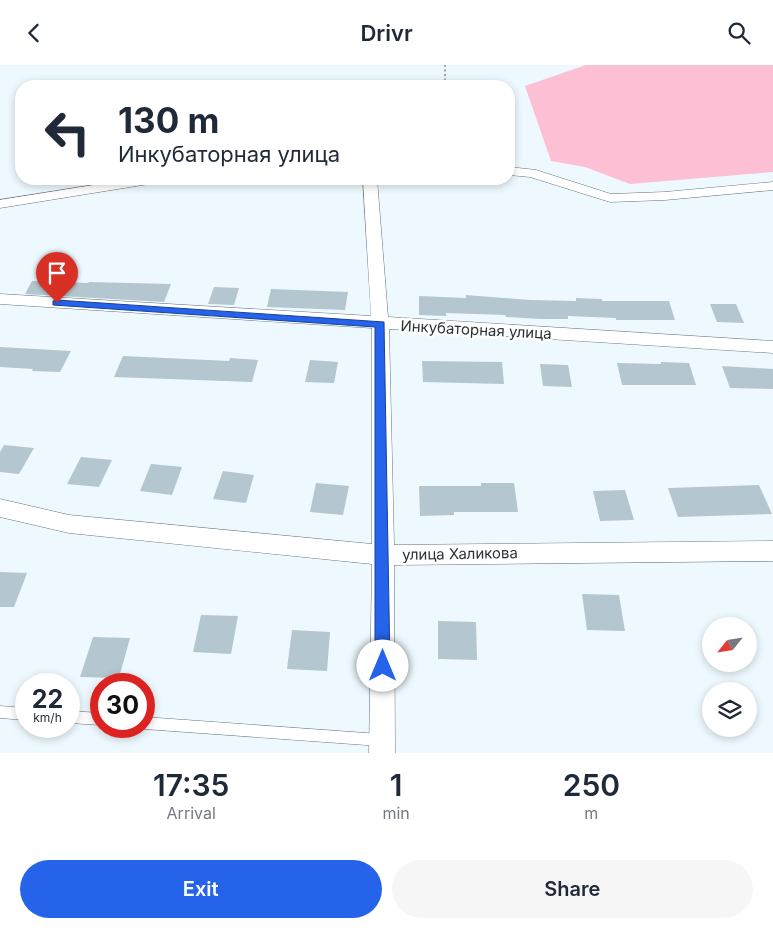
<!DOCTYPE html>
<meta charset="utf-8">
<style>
:root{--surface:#fff;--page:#f6f6f7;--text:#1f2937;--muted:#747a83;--accent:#2563eb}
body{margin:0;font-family:Inter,sans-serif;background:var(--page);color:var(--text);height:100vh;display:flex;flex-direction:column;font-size:19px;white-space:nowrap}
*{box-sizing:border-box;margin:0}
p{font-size:16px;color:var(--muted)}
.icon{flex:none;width:28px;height:28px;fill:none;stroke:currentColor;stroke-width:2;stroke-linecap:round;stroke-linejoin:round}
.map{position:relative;height:688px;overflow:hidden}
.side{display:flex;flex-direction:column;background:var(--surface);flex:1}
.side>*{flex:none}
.banner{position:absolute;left:15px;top:15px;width:500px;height:105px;border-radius:20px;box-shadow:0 2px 8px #0003;background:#fff;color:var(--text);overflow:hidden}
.needle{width:32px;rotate:240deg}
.controls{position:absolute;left:702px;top:552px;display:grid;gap:10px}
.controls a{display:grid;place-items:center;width:55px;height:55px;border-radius:50%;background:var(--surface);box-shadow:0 2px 8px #0003;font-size:25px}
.speed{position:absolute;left:15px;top:608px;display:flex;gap:10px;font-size:25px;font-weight:700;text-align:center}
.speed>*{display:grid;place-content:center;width:65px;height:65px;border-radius:50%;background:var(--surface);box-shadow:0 2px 8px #0003;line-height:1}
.speed small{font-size:12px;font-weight:400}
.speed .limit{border:8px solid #d22;background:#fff;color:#111}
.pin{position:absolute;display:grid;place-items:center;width:42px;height:42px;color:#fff;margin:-51px -21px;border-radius:50% 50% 50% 0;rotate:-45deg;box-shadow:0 0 5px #0007}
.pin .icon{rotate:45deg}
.me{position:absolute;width:55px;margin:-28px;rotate:0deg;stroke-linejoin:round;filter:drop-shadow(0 0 4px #0008)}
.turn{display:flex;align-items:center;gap:18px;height:105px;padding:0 20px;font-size:22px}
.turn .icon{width:65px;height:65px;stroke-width:2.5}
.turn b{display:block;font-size:35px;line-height:42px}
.eta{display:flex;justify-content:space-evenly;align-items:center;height:85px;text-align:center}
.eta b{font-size:30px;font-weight:600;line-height:35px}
.primary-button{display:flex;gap:10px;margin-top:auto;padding:10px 20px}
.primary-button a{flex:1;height:58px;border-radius:30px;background:var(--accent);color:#fff;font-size:20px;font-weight:600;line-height:58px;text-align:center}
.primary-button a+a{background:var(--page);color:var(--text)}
header{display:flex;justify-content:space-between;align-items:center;height:65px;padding:0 20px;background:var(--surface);font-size:22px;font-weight:600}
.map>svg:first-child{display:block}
</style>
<header><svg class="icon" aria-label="back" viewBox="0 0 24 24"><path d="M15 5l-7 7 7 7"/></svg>Drivr<svg class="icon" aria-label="search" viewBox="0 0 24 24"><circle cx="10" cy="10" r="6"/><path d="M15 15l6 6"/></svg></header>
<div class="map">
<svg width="773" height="688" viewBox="0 0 773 688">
<rect width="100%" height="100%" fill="#edf9fe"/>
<polygon fill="#fdbfd4" points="586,0 773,0 773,107 630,119 585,102 551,96 525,21"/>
<g fill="#b4c6cf">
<polygon points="32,216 88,218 89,217 171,219 164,237 25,229"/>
<polygon points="214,222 239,223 234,240 208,239"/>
<polygon points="271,224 348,227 345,245 267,242"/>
<polygon points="466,230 530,235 576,236 576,233 602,234 602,236 669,236 675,255 616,255 616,253 568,251 568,254 541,254 506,252 505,250 446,248 446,251 419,250 419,231 466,233"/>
<polygon points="710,239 736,239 744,258 717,257"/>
<polygon points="0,282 71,286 60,307 32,306 33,304 0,302"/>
<polygon points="123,291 229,296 230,293 258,295 252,317 114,312"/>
<polygon points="310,295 338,297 334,318 305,317"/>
<polygon points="422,296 502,297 504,319 423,317"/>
<polygon points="661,297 689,298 696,320 622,320 617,298 661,299"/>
<polygon points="540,299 568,300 572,322 543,321"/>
<polygon points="722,301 773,304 773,324 730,323"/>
<polygon points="4,380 34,383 19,409 0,407 0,387"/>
<polygon points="81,392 112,395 99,422 67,419"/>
<polygon points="151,399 182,402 172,430 140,426"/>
<polygon points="223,406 254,410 246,438 213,434"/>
<polygon points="316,418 349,421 343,450 310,447"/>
<polygon points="481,418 514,418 518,447 454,447 454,450 420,451 419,421 481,421"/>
<polygon points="759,420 772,449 678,452 668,423"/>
<polygon points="625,425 634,455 600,456 593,426"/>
<polygon points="0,507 27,508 14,542 0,542"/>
<polygon points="582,529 619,530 625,566 587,565"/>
<polygon points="201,550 238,551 231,589 193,587"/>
<polygon points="438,556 476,557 477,595 438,594"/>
<polygon points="292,565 330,567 327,606 287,604"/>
<polygon points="93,572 130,573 119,613 80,612"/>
</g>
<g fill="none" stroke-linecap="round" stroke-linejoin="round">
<defs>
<g id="lane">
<polygon points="0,641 26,643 26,655 0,653"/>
<polygon points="69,646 101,648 101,660 69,658"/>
<polygon points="144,652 380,669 384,671 386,675 384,679 380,681 144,664 139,661 144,661"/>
</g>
<g id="street">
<polygon points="509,102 536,105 611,129 665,127 773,117 773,125 665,135 610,137 530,112 509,110"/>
<polygon points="131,114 162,114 155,118 0,143 0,135"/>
<polygon points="363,114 377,114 388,252 773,276 773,288 389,264 394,480 773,476 773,496 394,500 395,688 369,688 372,499 69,468 0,452 0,434 69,450 372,479 372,263 0,239 0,229 371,251"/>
</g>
</defs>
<use href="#lane" stroke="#63737b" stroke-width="1"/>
<use href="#street" stroke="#63737b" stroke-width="1"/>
<polyline stroke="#9ca6aa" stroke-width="2" stroke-dasharray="2 2.5" stroke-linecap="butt" points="445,0 445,21"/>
<use href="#lane" fill="#fff" fill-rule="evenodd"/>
<use href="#street" fill="#fff" fill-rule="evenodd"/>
</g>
<polygon fill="#2563eb" stroke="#184099" points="57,235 384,257 390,601 388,606 383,608 377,606 375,601 375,262 53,240 53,236"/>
<g text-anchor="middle" stroke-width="5" stroke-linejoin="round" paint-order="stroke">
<g font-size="15" fill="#2a3235" stroke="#fff">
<text transform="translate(476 265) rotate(3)" y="5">Инкубаторная улица</text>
<text transform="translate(460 489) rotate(-1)" y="5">улица Халикова</text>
</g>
</g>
</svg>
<div class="controls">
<a><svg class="needle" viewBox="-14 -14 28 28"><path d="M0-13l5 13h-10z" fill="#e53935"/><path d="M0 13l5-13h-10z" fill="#747a83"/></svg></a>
<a><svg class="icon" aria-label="layers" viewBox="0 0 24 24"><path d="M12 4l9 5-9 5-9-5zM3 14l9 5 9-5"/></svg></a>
</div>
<div class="speed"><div>22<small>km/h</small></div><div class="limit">30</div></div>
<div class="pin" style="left:57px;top:238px;background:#d93025"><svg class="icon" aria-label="arrive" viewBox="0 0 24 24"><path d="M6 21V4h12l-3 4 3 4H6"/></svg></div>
<svg class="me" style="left:383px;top:601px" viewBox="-20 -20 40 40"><circle r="19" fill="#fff"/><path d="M0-13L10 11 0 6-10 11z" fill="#2563eb"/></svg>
<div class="banner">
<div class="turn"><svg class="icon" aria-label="left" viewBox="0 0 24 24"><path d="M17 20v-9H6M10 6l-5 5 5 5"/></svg><div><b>130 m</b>Инкубаторная улица</div></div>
</div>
</div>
<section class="side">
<div class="eta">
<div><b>17:35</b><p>Arrival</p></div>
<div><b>1</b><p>min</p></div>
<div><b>250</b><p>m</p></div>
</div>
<div class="primary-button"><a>Exit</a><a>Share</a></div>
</section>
